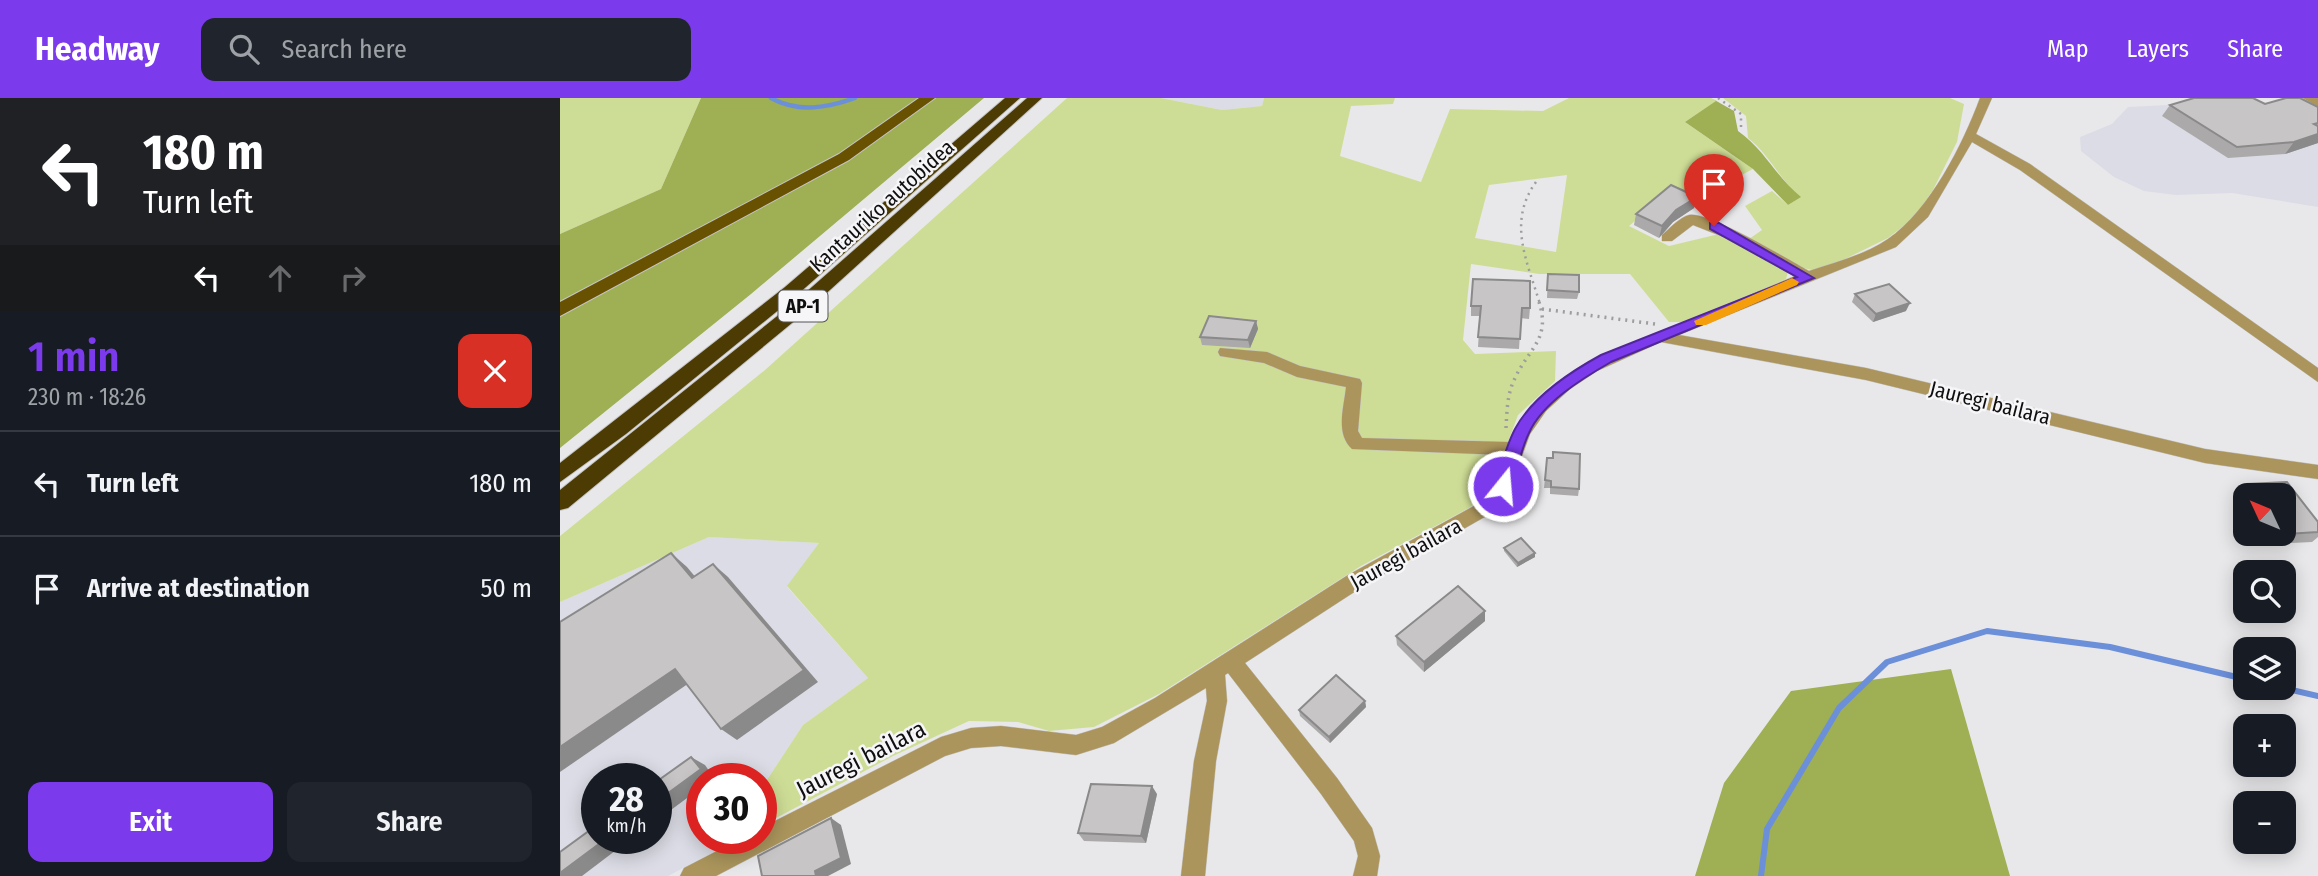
<!DOCTYPE html>
<meta charset="utf-8">
<style>
:root{--surface:#171b24;--page:#20242c;--text:#f1f3f6;--muted:#9ea1a6;--line:#363941;--accent:#7c3aed}
body{margin:0;font-family:"Fira Sans Condensed",sans-serif;background:var(--page);color:var(--text);height:100vh;display:flex;flex-direction:column;font-size:26px;white-space:nowrap}
*{box-sizing:border-box;margin:0}
p{font-size:23px;color:var(--muted)}
.icon{flex:none;width:38px;height:38px;fill:none;stroke:currentColor;stroke-width:2;stroke-linecap:round;stroke-linejoin:round}
.map{position:relative;flex:1;overflow:hidden}
.details{display:flex;flex-direction:column;background:var(--surface);width:560px}
.details>*{flex:none}
.guide{background:#202124;color:#fff;overflow:hidden}
.needle{width:46px;rotate:314deg}
.controls{position:absolute;left:1673px;top:385px;display:grid;gap:14px}
.controls a{display:grid;place-items:center;width:63px;height:63px;border-radius:14px;background:var(--surface);box-shadow:0 4px 18px #0003;font-size:35px}
.speed{position:absolute;left:21px;top:665px;display:flex;gap:14px;font-size:35px;font-weight:700;text-align:center}
.speed>*{display:grid;place-content:center;width:91px;height:91px;border-radius:50%;background:var(--surface);box-shadow:0 4px 18px #0003;line-height:1}
.speed small{font-size:18px;font-weight:400}
.speed .limit{border:10px solid #d22;background:#fff;color:#111}
.pin{position:absolute;display:grid;place-items:center;width:60px;height:60px;color:#fff;margin:-72px -30px;border-radius:50% 50% 50% 0;rotate:-45deg;box-shadow:0 0 7px #0007}
.pin .icon{rotate:45deg}
.me{position:absolute;width:77px;margin:-38px;rotate:17deg;stroke-linejoin:round;filter:drop-shadow(0 0 5px #0008)}
.turn{display:flex;align-items:center;gap:24px;height:147px;padding:0 28px;font-size:32px}
.turn .icon{width:91px;height:91px;stroke-width:2.5}
.turn b{display:block;font-size:49px;line-height:60px}
.lanes{display:flex;align-items:center;height:66px;padding:0 28px;background:#0003;justify-content:center;gap:35px;direction:ltr}
.lanes .off{opacity:.35}
.round{display:grid;place-items:center;flex:none;width:74px;height:74px;border-radius:14px;background:var(--page)}
.overview{display:flex;align-items:center;justify-content:space-between;height:119px;padding:0 28px}
h1{font-size:42px;font-weight:600;line-height:52px;color:var(--accent)}
.button{display:flex;gap:14px;margin-top:auto;padding:14px 28px}
.button a{flex:1;height:80px;border-radius:14px;background:var(--accent);color:#fff;font-size:28px;font-weight:600;line-height:80px;text-align:center}
.button a+a{background:var(--page);color:var(--text)}
ul{padding:0;list-style:none}
li{display:flex;align-items:center;gap:21px;height:105px;padding:0 28px;border-top:2px solid var(--line)}
li div{flex:1}
li b{display:block;font-size:26px}
li em{font-style:normal}
header{display:flex;align-items:center;gap:42px;box-sizing:border-box;height:98px;padding:0 35px;background:var(--accent);color:#fff}
header strong{font-size:33px}
nav{display:flex;gap:38px;margin-inline-start:auto;font-size:24px}
.search{width:490px;height:63px;background:var(--page);display:flex;align-items:center;gap:18px;box-sizing:border-box;padding:0 24px;border-radius:14px;color:var(--muted);font-size:26px}
main{display:flex;flex:1;min-height:0}
.map>svg:first-child{display:block}
</style>
<header>
<strong>Headway</strong>
<div class="search"><svg class="icon" aria-label="search" viewBox="0 0 24 24"><circle cx="10" cy="10" r="6"/><path d="M15 15l6 6"/></svg>Search here</div>
<nav><a>Map</a><a>Layers</a><a>Share</a></nav>
</header>
<main>
<section class="details">
<div class="guide">
<div class="turn"><svg class="icon" aria-label="left" viewBox="0 0 24 24"><path d="M17 20v-9H6M10 6l-5 5 5 5"/></svg><div><b>180 m</b>Turn left</div></div>
<div class="lanes"><svg class="icon" aria-label="left" viewBox="0 0 24 24"><path d="M17 20v-9H6M10 6l-5 5 5 5"/></svg><svg class="icon off" aria-label="ahead" viewBox="0 0 24 24"><path d="M12 20V5M6 11l6-6 6 6"/></svg><svg class="icon off" aria-label="right" viewBox="0 0 24 24"><path d="M7 20v-9h11M14 6l5 5-5 5"/></svg></div>
</div>
<div class="overview"><div><h1>1 min</h1><p>230 m · 18:26</p></div><a class="round" style="background:#d93025;color:#fff"><svg class="icon" aria-label="close" viewBox="0 0 24 24"><path d="M6 6l12 12M18 6L6 18"/></svg></a></div>
<ul>
<li><svg class="icon" aria-label="left" viewBox="0 0 24 24"><path d="M17 20v-9H6M10 6l-5 5 5 5"/></svg><div><b>Turn left</b></div><em>180 m</em></li>
<li><svg class="icon" aria-label="arrive" viewBox="0 0 24 24"><path d="M6 21V4h12l-3 4 3 4H6"/></svg><div><b>Arrive at destination</b></div><em>50 m</em></li>
</ul>
<div class="button"><a>Exit</a><a>Share</a></div>
</section>
<div class="map">
<svg width="1758" height="778" viewBox="0 0 1758 778">
<rect width="100%" height="100%" fill="#e8e8ea"/>
<g fill="#dbdce5" fill-rule="evenodd">
<polygon points="601,0 704,0 702,8 662,12"/>
<polygon points="1688,3 1758,9 1758,109 1672,95 1616,97 1584,93 1554,79 1521,53 1520,39 1552,26 1568,9"/>
<path d="M149,439L259,445L227,489L308,580L243,627L201,691V681H142V740H169L163,749L108,778H0V504ZM37,681H96V740H37Z"/>
</g>
<g fill="#cedd96" fill-rule="evenodd">
<polygon points="0,0 141,0 101,91 0,136"/>
<path d="M507,0H601L662,12L702,8L704,0H835L833,6L791,8L780,58L861,84L890,11L983,13L1009,0H1151L1157,3L1125,24L1193,71L1130,104L1109,94L1069,128L1109,148L1159,136L1228,174L1226,181L1128,224H1109L1070,176H979L911,166L903,242L915,256L996,253L995,283L958,317L930,393L909,410L801,468L599,596L534,629L489,633L458,624L409,623L333,658L201,728V691L243,627L308,580L227,488L259,445L149,439L0,504V438L205,272ZM1007,77L996,154L915,140L929,87Z"/>
<path d="M1163,0H1390L1404,6L1397,44L1373,92L1354,120L1328,140L1285,161L1252,172L1239,169L1189,141L1202,132L1185,108L1212,93L1228,107L1240,99C1220,82 1209,56 1188,40L1186,18Z"/>
</g>
<g fill="#9eaf54">
<polygon points="141,0 424,0 191,196 0,350 0,136 101,91"/>
<path d="M1151,0L1174,13L1178,33C1205,52 1216,79 1241,99L1228,107L1193,71L1125,24L1156,3Z"/>
<polygon points="1391,571 1450,778 1135,778 1164,685 1231,593"/>
</g>
<g fill="none" stroke-linecap="round" stroke-linejoin="round">
<path stroke="#6c8fda" stroke-width="4.5" d="M211,0C238,15 267,10 295,0"/>
<g stroke="#6c8fda" stroke-width="6">
<polyline points="1723,590 1758,598"/>
<polyline points="1201,778 1207,731 1279,610 1327,564 1427,533 1550,549 1685,581"/>
</g>
<defs>
<g id="minor">
<path d="M1420,0H1432L1416,36L1470,66L1758,270V284L1460,72L1412,44L1368,119L1336,149L1119,237L1306,270L1645,351L1758,367V381L1645,365L1306,282L1101,244L1037,273L1010,291L986,313L970,336L951,388L935,413L802,489L685,565L777,680L812,730L820,758L817,778H793L798,758L794,743L761,696L668,575L665,577L667,603L656,663L645,778H621L634,663L647,603L646,590L554,645L516,657L441,648L411,650L385,658L156,778H120L124,770L182,740H201V730L381,639L411,630L441,628L516,637L542,629L595,600L788,477L923,403L933,388L944,357L792,351C775,336 784,309 786,289L737,279L704,265L660,258L658,254L660,250L707,254L740,268L800,281L802,285L798,333L802,340L949,344C966,308 993,285 1026,265L1235,178L1176,144L1133,127L1112,143H1102V137C1109,131 1120,119 1129,117C1148,113 1229,162 1249,173C1275,164 1305,157 1328,141C1370,112 1403,46 1420,0Z"/>
<polygon points="1743,0 1758,0 1758,9"/>
</g>
<polygon id="major" points="359,0 375,0 289,62 0,218 0,204 279,56"/>
<g id="highway">
<polygon points="445,0 460,0 237,197 66,336 0,384 0,365 225,189"/>
<polygon points="467,0 482,0 249,211 8,410 0,412 0,392 236,203"/>
</g>
</defs>
<use href="#minor" stroke="#c5c5c7" stroke-width="1"/>
<use href="#major" stroke="#c5c5c7" stroke-width="2"/>
<use href="#highway" stroke="#c5c5c7" stroke-width="2"/>
<g stroke="#9d9d9e" stroke-width="2.5" stroke-dasharray="2 4.5" stroke-linecap="butt">
<polyline points="1158,0 1181,16 1181,33"/>
<path d="M976,84C947,124 967,163 980,206"/>
</g>
<g stroke="#9d9d9e" stroke-width="3.5" stroke-dasharray="2 5" stroke-linecap="butt">
<polyline points="982,211 1095,226"/>
<path d="M946,330C947,313 947,296 955,280C969,250 991,241 979,204"/>
</g>
<use href="#minor" fill="#ab955c" fill-rule="evenodd"/>
<use href="#major" fill="#695102" fill-rule="evenodd"/>
<use href="#highway" fill="#4d3b04" fill-rule="evenodd"/>
</g>
<g fill="#aba9a9">
<polygon points="1705,6 1758,9 1758,45 1725,56 1668,60 1602,18 1610,7"/>
<polygon points="1137,99 1134,110 1113,124 1099,140 1074,127 1076,116"/>
<polygon points="988,176 1019,194 1017,201 987,200"/>
<polygon points="1295,196 1346,213 1313,224 1292,204"/>
<polygon points="911,208 970,210 969,221 961,220 959,251 918,249 920,218 911,218"/>
<polygon points="696,223 698,231 690,250 642,247 640,239"/>
<polygon points="987,360 1019,391 1018,398 990,396 990,390 984,390"/>
<polygon points="1727,384 1758,424 1758,439 1752,444 1712,446 1704,436 1724,436 1724,397 1685,397 1685,410 1676,397 1688,386"/>
<polygon points="944,450 975,455 975,459 957,469 944,453"/>
<polygon points="925,513 925,523 864,574 837,547 836,538"/>
<polygon points="805,603 806,609 770,645 740,618 739,612"/>
<polygon points="597,696 586,745 524,743 518,735"/>
</g>
<g fill="#8b8a8a">
<polygon points="1758,36 1758,45 1725,56 1734,44"/>
<polygon points="1137,99 1134,110 1113,124 1099,140 1102,128 1116,112"/>
<polygon points="1350,205 1346,213 1313,224 1316,216"/>
<polygon points="696,223 698,231 690,250 688,242"/>
<polygon points="111,455 127,469 147,493 132,480"/>
<polygon points="975,455 975,459 957,469 958,465"/>
<polygon points="153,466 168,479 258,584 177,642 161,631"/>
<polygon points="925,513 925,523 864,574 864,564"/>
<polygon points="115,571 132,583 0,674 0,649"/>
<polygon points="805,603 806,609 770,645 769,639"/>
<polygon points="131,659 145,667 154,680 152,681 142,681 142,689 96,723 96,704"/>
<polygon points="592,688 597,696 586,745 581,738"/>
<polygon points="271,720 281,727 291,766 268,778 256,778 255,773"/>
<polygon points="47,740 72,740 22,778 0,778 0,775"/>
</g>
<g fill="#c7c5c5" stroke="#8b8a8a" stroke-width="2">
<polygon points="1634,0 1693,0 1705,6 1726,0 1740,0 1758,9 1758,25 1754,26 1758,28 1758,36 1734,44 1677,49 1610,7"/>
<polygon points="1111,87 1137,99 1116,112 1102,128 1076,116"/>
<polygon points="988,176 1019,177 1019,194 987,192"/>
<polygon points="913,181 970,183 970,210 962,210 960,241 918,239 921,208 911,208"/>
<polygon points="1329,186 1350,205 1316,216 1295,196"/>
<polygon points="649,218 696,223 688,242 640,239"/>
<polygon points="993,354 1020,356 1019,391 991,389 991,383 985,382 987,360 993,360"/>
<polygon points="1727,384 1758,424 1758,434 1724,436 1724,397 1696,397 1688,386"/>
<polygon points="961,440 975,455 958,465 944,450"/>
<polygon points="111,455 132,480 153,466 244,572 161,631 115,571 0,649 0,524"/>
<polygon points="898,488 925,513 864,564 836,538"/>
<polygon points="776,577 805,603 769,639 739,612"/>
<polygon points="131,659 141,671 96,704 96,684"/>
<polygon points="531,686 592,688 581,738 518,735"/>
<polygon points="271,720 281,760 255,773 256,778 202,778 198,758"/>
<polygon points="37,727 37,740 47,740 0,775 0,754"/>
</g>
<path fill="#7c3aed" stroke="#51269a" stroke-width="2" d="M1150,125H1159L1254,180L1051,264C1023,280 982,305 969,335C960,353 958,374 949,392H937L935,388C941,369 946,348 955,331C972,299 1010,274 1041,257L1237,179L1150,131Z"/>
<polygon fill="#f59e0b" points="1232,180 1239,184 1237,187 1146,227 1136,227 1134,223"/>
<g text-anchor="middle" stroke-width="5" stroke-linejoin="round" paint-order="stroke">
<rect fill="#f6f6f8" stroke="#545456" stroke-width="2" x="218.5" y="192.5" width="49" height="31" rx="5"/>
<g font-size="19" font-weight="bold" fill="#0f0f10">
<text x="243" y="215">AP-1</text>
</g>
<g font-size="21" fill="#0f0f10" stroke="#f6f6f8">
<text transform="translate(322 108) rotate(-42)" y="7">Kantauriko autobidea</text>
<text transform="translate(1430 305) rotate(14)" y="7">Jauregi bailara</text>
<text transform="translate(846 456) rotate(-29)" y="7">Jauregi bailara</text>
</g>
<g font-size="24" fill="#0f0f10" stroke="#f6f6f8">
<text transform="translate(301 661) rotate(-27)" y="8">Jauregi bailara</text>
</g>
</g>
</svg>
<div class="controls">
<a><svg class="needle" viewBox="-14 -14 28 28"><path d="M0-13l5 13h-10z" fill="#e53935"/><path d="M0 13l5-13h-10z" fill="#9ea1a6"/></svg></a>
<a><svg class="icon" aria-label="search" viewBox="0 0 24 24"><circle cx="10" cy="10" r="6"/><path d="M15 15l6 6"/></svg></a>
<a><svg class="icon" aria-label="layers" viewBox="0 0 24 24"><path d="M12 4l9 5-9 5-9-5zM3 14l9 5 9-5"/></svg></a>
<a>+</a>
<a>−</a>
</div>
<div class="speed"><div>28<small>km/h</small></div><div class="limit">30</div></div>
<div class="pin" style="left:1154px;top:128px;background:#d93025"><svg class="icon" aria-label="arrive" viewBox="0 0 24 24"><path d="M6 21V4h12l-3 4 3 4H6"/></svg></div>
<svg class="me" style="left:943px;top:388px" viewBox="-20 -20 40 40"><circle r="17" fill="#7c3aed" stroke="#fff" stroke-width="3"/><path d="M0-11L8 9 0 5-8 9z" fill="#fff"/></svg>
</div>
</main>
